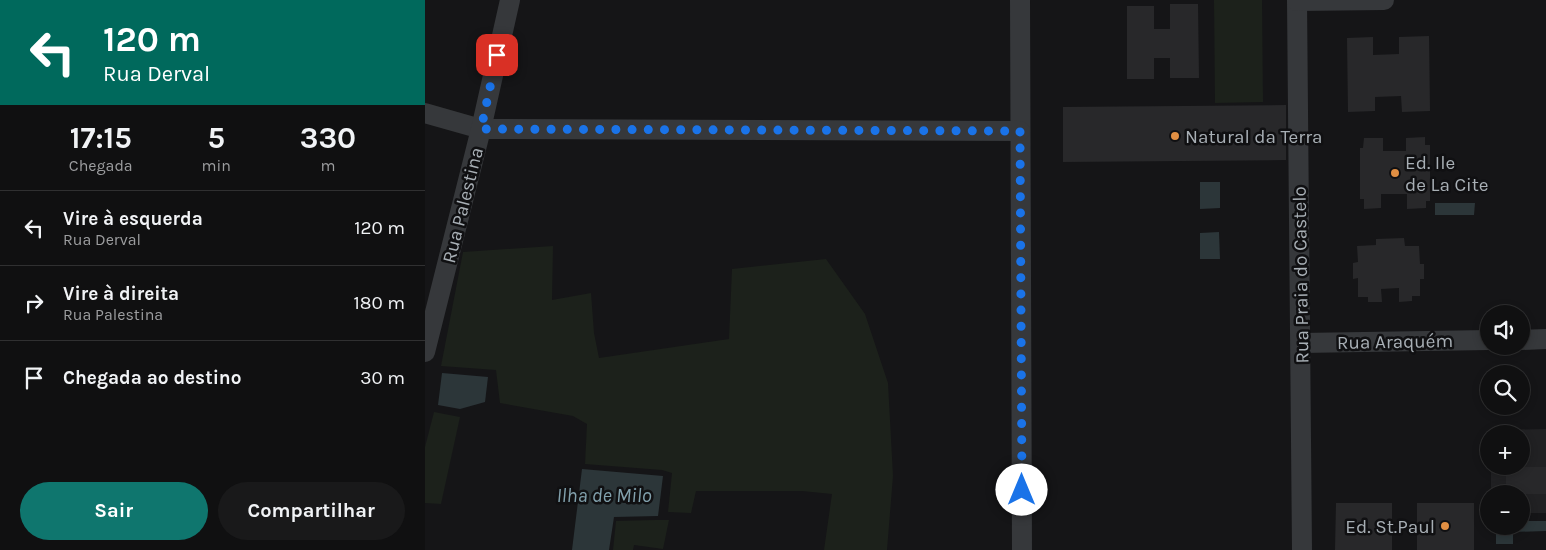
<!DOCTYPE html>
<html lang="pt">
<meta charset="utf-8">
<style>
:root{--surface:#101011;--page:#19191a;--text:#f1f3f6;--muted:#9c9d9f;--line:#303031;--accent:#0f766e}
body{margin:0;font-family:Karla,sans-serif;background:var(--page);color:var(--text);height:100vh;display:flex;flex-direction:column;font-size:19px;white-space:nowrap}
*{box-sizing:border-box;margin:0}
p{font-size:16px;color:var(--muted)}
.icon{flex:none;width:28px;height:28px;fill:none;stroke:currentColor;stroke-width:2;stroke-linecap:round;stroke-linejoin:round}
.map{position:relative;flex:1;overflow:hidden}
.drawer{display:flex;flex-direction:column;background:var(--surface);width:425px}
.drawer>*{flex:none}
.top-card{background:#00695c;color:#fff;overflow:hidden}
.buttons{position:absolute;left:1055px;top:305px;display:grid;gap:10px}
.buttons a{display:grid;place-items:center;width:50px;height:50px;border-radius:50%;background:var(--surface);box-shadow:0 2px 8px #0003,0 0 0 1px var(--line);font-size:25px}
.pin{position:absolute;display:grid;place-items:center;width:42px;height:42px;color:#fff;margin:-21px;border-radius:10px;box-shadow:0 2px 8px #0006}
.me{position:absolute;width:55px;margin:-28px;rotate:0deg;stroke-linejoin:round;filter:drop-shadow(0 0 4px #0008)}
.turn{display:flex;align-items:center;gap:18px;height:105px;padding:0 20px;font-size:22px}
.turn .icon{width:65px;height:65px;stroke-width:2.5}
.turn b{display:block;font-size:35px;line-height:42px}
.eta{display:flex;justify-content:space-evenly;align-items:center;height:85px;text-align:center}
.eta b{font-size:30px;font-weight:700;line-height:35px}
.button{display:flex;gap:10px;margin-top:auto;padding:10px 20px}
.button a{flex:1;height:58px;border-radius:30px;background:var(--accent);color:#fff;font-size:20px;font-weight:700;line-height:58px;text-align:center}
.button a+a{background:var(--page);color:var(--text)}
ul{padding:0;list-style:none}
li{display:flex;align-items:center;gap:15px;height:75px;padding:0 20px;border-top:1px solid var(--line)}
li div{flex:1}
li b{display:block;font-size:19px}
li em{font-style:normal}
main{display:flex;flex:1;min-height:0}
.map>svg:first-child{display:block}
</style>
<main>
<section class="drawer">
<div class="top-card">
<div class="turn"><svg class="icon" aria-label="left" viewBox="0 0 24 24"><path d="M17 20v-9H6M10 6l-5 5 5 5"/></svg><div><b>120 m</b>Rua Derval</div></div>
</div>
<div class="eta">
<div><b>17:15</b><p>Chegada</p></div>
<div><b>5</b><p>min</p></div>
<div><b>330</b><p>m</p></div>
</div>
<ul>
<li><svg class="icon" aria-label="left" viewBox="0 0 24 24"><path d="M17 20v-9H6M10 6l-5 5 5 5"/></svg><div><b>Vire à esquerda</b><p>Rua Derval</p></div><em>120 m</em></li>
<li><svg class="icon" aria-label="right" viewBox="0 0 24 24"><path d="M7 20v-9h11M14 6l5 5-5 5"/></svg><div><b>Vire à direita</b><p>Rua Palestina</p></div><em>180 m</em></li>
<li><svg class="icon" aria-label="arrive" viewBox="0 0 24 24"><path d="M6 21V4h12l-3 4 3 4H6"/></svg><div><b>Chegada ao destino</b></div><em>30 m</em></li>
</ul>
<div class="button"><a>Sair</a><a>Compartilhar</a></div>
</section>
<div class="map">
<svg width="1121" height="550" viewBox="0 0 1121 550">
<rect width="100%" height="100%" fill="#151517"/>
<polygon fill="#212123" points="1121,429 1121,513 1096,513 1096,494 1066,494 1066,466 1096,466 1096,434 1066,434 1066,430"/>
<g fill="#1c211b">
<polygon points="789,0 837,0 838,102 790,103"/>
<polygon points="128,246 127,300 166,293 169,333 174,358 304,339 307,269 401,259 440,314 463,383 468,476 462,550 399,550 407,494 377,491 271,491 266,513 243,512 247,473 237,470 160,464 162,424 148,416 75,403 71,370 16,366 38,252"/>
<polygon points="9,412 35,417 16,504 0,503 0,447"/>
<polygon points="230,520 244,520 238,549 209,545 208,550 188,550 191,521"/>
</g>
<g fill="#2c3639">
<polygon points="775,182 795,182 795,208 775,209"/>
<polygon points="1010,203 1050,203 1049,215 1010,215"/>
<polygon points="794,232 795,259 775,259 775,233"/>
<polygon points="17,373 63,377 60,402 35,409 13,405"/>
<polygon points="157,469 238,476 233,516 189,517 184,550 147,550"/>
<polygon points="1096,521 1121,521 1121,531 1088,532 1088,544 1071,544 1071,526 1096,526"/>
</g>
<g fill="#28282a">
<polygon points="745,4 773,4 774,78 745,78 745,58 729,58 729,79 702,79 702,6 729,6 729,29 745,29"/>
<polygon points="1004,36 1005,111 977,112 976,96 950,97 950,111 923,112 922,38 948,37 948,55 974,54 974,37"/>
<polygon points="861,105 861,160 638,162 638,107"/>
<polygon points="1000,137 1000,145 1005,145 1005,201 1001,201 1001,208 982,209 982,194 956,194 956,208 939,209 939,199 935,199 935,148 938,148 939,138 958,138 958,151 981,151 981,138"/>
<polygon points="979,238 980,246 994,246 995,264 999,264 999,279 995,279 995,296 987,296 987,301 974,302 974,288 956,289 957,302 943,302 943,297 933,297 933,278 928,279 928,263 933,262 932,246 951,245 951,239"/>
<rect x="1081" y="467" width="40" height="27"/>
<polygon points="911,503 967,503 967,550 910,550"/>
<rect x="992" y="503" width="57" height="47"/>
</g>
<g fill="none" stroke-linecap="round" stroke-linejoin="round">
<g stroke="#36383b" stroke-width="20">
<polyline points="595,0 597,550"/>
<polyline points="872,0 877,550"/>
<polyline points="872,1 959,0"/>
<polyline points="0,113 56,129 595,131"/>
<polyline points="1096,340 1121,339"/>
<polyline points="876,343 1064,340"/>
<polyline points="0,352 56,129 85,0"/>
</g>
</g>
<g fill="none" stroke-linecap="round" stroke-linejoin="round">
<polyline stroke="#1a73e8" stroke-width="9" stroke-dasharray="0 16.2" points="72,55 56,129 595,131 597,490"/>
</g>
<g fill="#e18f43" stroke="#101012" stroke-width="2">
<circle cx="750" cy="136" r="5"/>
<circle cx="970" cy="173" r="5"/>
<circle cx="1020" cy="526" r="5"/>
</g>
<g text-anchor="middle" stroke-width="5" stroke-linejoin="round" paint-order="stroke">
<g font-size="19" fill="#a8afb5" stroke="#101012" text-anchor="start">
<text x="760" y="143">Natural da Terra</text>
<text x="980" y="169">Ed. Ile<tspan x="980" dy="22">de La Cite</tspan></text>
<text x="1010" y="533" text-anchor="end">Ed. St.Paul</text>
</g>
<g font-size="19" fill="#a8afb5" stroke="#101012">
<text transform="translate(37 205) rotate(-76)" y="7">Rua Palestina</text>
<text transform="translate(875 275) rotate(-91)" y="7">Rua Praia do Castelo</text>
<text transform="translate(970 341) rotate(-1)" y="7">Rua Araquém</text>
</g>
<g font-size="20" font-style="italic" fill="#82a1ad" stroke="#101012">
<text x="179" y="502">Ilha de Milo</text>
</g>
</g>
</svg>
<div class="buttons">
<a><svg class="icon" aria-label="sound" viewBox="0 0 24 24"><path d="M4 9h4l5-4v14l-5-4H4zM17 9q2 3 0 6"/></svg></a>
<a><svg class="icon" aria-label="search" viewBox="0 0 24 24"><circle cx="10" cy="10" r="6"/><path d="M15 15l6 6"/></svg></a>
<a>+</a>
<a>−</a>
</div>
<div class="pin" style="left:72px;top:55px;background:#d93025"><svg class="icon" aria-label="arrive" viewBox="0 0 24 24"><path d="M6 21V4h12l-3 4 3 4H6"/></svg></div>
<svg class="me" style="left:597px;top:490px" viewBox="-20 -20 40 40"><circle r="19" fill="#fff"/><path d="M0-13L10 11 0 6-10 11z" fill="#1a73e8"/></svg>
</div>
</main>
